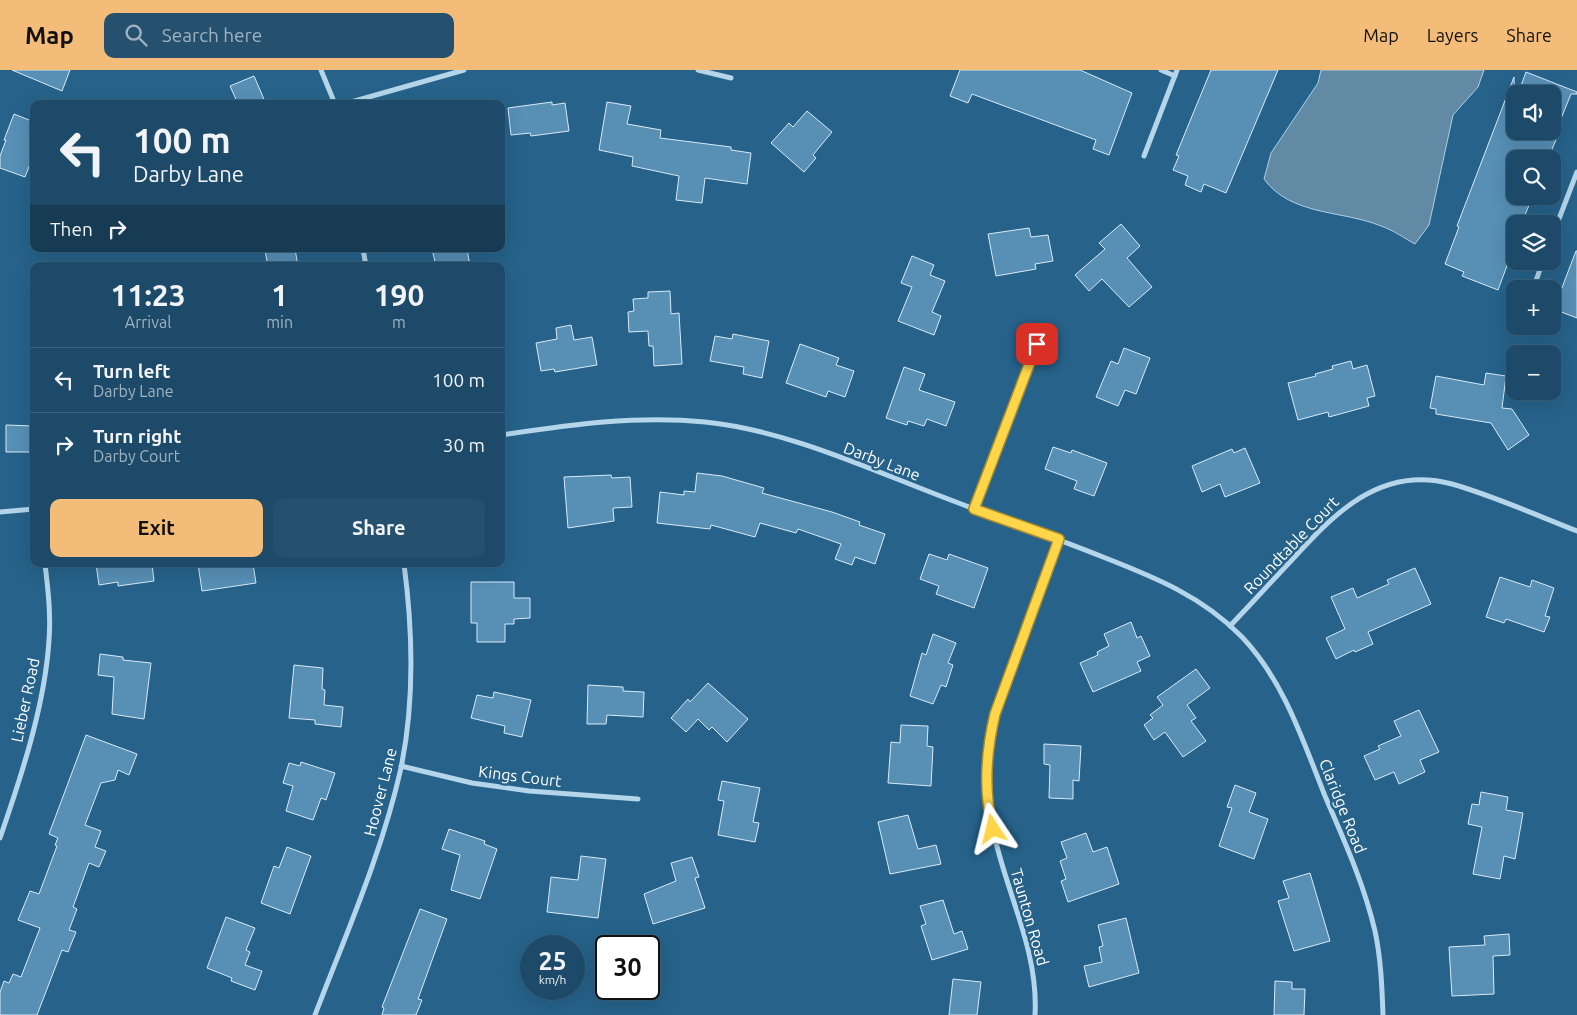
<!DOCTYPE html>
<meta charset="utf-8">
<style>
:root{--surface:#1c4a68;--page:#25516e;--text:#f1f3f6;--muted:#a0b3c0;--line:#3a627c;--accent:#f3bc79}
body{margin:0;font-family:Ubuntu,sans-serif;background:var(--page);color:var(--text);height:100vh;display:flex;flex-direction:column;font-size:19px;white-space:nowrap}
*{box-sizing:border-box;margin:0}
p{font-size:16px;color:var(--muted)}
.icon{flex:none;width:28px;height:28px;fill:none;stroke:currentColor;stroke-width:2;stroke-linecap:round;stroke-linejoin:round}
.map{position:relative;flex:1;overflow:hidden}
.sheet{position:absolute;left:30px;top:192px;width:475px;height:305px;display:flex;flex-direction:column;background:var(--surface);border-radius:10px;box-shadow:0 5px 20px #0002,0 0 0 1px var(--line)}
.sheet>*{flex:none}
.top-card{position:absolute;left:30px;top:30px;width:475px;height:152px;border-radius:10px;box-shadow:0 5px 20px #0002,0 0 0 1px var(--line);background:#1c4a68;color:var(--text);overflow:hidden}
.buttons{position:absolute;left:1506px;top:15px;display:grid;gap:10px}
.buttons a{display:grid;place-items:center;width:55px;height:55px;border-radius:10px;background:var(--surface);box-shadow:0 5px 20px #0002,0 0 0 1px var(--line);font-size:25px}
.speed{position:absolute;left:520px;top:865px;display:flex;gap:10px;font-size:25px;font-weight:700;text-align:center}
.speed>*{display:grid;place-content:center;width:65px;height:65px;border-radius:50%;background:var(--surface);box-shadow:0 5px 20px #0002,0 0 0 1px var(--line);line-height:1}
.speed small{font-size:12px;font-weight:400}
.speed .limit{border:2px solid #111;border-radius:8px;background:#fff;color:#111}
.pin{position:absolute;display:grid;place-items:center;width:42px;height:42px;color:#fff;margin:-21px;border-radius:10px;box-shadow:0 2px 8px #0006}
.me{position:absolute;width:55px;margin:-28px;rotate:350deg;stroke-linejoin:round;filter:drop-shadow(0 0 4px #0008)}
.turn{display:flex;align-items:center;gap:18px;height:105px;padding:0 20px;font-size:22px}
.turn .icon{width:65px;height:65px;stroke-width:2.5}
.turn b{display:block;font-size:35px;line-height:42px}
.then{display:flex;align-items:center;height:48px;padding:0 20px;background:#0003;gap:10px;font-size:19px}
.eta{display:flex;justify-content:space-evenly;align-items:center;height:85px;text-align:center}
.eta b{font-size:30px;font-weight:600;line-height:35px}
.cta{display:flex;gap:10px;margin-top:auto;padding:10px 20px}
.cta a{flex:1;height:58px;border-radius:10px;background:var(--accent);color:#111;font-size:20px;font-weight:600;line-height:58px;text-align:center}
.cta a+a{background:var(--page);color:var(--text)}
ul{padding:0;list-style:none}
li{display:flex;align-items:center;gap:15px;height:65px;padding:0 20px;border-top:1px solid var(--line)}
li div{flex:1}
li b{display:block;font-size:19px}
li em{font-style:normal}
header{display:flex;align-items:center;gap:30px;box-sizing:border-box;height:70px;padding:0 25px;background:var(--accent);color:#111}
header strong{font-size:24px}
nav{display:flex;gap:28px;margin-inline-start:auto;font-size:18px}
.search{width:350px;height:45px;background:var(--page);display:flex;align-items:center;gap:12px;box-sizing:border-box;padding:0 18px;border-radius:10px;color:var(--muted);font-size:19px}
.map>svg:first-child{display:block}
</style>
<header>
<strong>Map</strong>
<div class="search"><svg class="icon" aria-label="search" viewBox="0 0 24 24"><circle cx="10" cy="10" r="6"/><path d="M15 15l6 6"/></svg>Search here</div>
<nav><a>Map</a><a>Layers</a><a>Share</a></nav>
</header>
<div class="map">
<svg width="1577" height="945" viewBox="0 0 1577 945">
<rect width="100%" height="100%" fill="#26628a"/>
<path fill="#638aa5" stroke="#a8d1ea" d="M1321,0H1484L1478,17L1453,45L1429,155L1415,174C1404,168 1393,160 1381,156C1342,140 1291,146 1264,109L1271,83L1318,13Z"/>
<g fill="#578fb5" stroke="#d8ebf7">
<polygon points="12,0 70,0 62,21"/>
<polygon points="960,0 1080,0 1132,23 1109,85 1093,79 1096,70 972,24 968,33 950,26"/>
<polygon points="1211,0 1278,0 1226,123 1204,114 1201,122 1185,115 1188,106 1173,100 1179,86 1176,85"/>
<polygon points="1526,2 1577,22 1577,24 1571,24 1556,61 1559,61 1558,65 1550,84 1548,83 1546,89 1515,89 1515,126 1533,126 1521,154 1515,154 1515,174 1498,220 1462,206 1464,202 1445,194 1459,157 1457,156 1514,7 1515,61 1552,61 1552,24 1518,24"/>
<polygon points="254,6 266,34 238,34 230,16"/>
<polygon points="552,32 552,35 565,33 569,61 531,66 530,63 511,65 508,38"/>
<polygon points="607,32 631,36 627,54 661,60 660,68 731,77 731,80 751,83 747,114 705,108 702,133 676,130 679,106 632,96 633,87 599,80"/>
<polygon points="807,41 832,62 813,85 816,88 804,102 771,73 789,53 793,57"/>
<polygon points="14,44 34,52 34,84 25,107 0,98 0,86 6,70 4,70"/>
<polygon points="1121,154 1140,176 1127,188 1152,217 1129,237 1102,209 1089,221 1075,205 1105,179 1099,173"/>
<polygon points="1029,158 1031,167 1048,165 1053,191 1035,194 1036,199 996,206 988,164"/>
<polygon points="277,179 295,179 298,196 268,196 265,181"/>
<polygon points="432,179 467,179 470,196 436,196"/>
<polygon points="1576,181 1577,181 1577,248 1556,240 1560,229 1558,228"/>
<polygon points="912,186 934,195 930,205 945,211 932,242 941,246 934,265 898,251 912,217 901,213"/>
<polygon points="670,221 671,244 679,243 682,294 654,296 653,276 649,276 648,261 629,262 628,242 634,241 633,229 648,228 648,222"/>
<polygon points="571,255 574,270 592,267 597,295 555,302 554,299 541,301 536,273 557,269 556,258"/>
<polygon points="733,264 769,271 762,308 743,304 744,297 710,291 715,266 732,269"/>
<polygon points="800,274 839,288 836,295 854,301 845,327 828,321 826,327 786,313"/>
<polygon points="1124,278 1150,288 1136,324 1125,320 1118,336 1096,327 1111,291 1118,294"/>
<polygon points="1351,291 1353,299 1367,295 1375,326 1367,328 1369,336 1329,347 1328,342 1298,350 1288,313 1316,306 1315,304 1333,299 1332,296"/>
<polygon points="904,297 925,304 919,320 955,332 946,356 927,349 924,356 908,351 907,355 886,348"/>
<polygon points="1486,303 1506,306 1502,338 1512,339 1529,365 1508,380 1491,353 1436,344 1436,339 1430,338 1436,306 1484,315"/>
<polygon points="6,355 34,356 34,382 6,382"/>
<polygon points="1053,377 1071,383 1072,380 1107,393 1094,426 1074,419 1077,411 1045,399"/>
<polygon points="1245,378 1260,413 1225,427 1220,414 1202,422 1192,396 1232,379 1234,383"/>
<polygon points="697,403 722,406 764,418 762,423 832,442 860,452 859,455 885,464 875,494 855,487 852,495 835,489 841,474 798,459 796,463 760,453 755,467 711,455 710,459 657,453 660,422 684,425 684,421 695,422"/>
<polygon points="611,405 612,408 630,407 632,437 613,438 614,451 568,458 564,407"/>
<polygon points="929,484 947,490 949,484 988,498 974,538 936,524 939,516 920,509"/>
<polygon points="96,494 152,494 154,511 118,516 118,512 99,515"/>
<polygon points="198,494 253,494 256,513 202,521"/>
<polygon points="1415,498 1431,534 1368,562 1373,574 1355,582 1354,580 1336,589 1326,568 1345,559 1331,527 1353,518 1357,528 1389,514 1387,510"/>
<polygon points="1500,507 1530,517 1532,510 1554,518 1545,546 1550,547 1544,562 1506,549 1504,553 1486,547"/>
<polygon points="471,512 514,512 514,528 530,528 530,548 514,549 514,554 505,554 505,572 477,572 477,553 471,553"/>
<polygon points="1131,552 1137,568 1141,566 1150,586 1137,592 1141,601 1093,622 1080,593 1098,585 1097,582 1109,576 1104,564"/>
<polygon points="933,564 956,573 948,593 953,595 946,617 941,615 933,634 910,626 922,583 926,585"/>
<polygon points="100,584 123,587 123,590 151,593 144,649 112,644 114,607 98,605"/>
<polygon points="294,595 323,598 322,619 325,620 324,635 343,637 341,657 315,654 315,650 289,648"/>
<polygon points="1196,599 1210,618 1187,635 1196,648 1191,651 1206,671 1183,687 1165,662 1154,670 1144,655 1153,648 1150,645 1163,635 1157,627"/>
<polygon points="708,613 748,649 727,672 712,657 709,660 698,649 686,662 671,648 688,629 690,632"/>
<polygon points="588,615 623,617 623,621 644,622 643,647 607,645 606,654 587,654"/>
<polygon points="494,622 531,630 522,667 504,663 505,656 471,648 477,625 493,628"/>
<polygon points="1419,640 1439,682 1420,690 1425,702 1399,714 1394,702 1375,710 1364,686 1380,679 1378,676 1401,666 1394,651"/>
<polygon points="901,655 928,656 927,676 933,677 931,716 888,713 891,672 900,673"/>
<polygon points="86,665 137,684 129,705 118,700 115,710 101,713 85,755 101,761 95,777 106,781 99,797 89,793 73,837 77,839 69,860 76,862 68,882 62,880 37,945 0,945 0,922 4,911 9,913 13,904 21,907 40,858 18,850 30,821 39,824 57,776 55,775 58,768 49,764"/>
<polygon points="1044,674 1081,676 1079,711 1073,710 1073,729 1049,728 1050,695 1044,694"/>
<polygon points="301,692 335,703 326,730 321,728 313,750 286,741 293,716 283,713 289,693 300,696"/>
<polygon points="722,711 760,718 753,752 759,753 755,772 718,765 724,731 718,730"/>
<polygon points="1235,715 1256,723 1249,742 1268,749 1254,789 1219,776 1232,738 1227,737"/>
<polygon points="1481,722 1508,727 1506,740 1523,743 1515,789 1504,786 1500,809 1473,804 1482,757 1468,754 1472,734 1479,735"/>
<polygon points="908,745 918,779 936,775 941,794 890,804 878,752"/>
<polygon points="449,759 485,771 484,774 497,779 480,829 451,820 460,785 442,779"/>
<polygon points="1086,763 1093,782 1107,777 1119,814 1068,832 1061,811 1066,809 1060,791 1067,788 1061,772"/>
<polygon points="287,777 311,786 290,844 261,833 274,796 279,798"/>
<polygon points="581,786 606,789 598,848 547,842 551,807 578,810"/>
<polygon points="692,787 699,807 695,808 705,838 653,854 644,824 676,811 671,793"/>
<polygon points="1310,803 1330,871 1294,881 1278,831 1289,828 1283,811"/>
<polygon points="943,830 954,864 962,861 968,879 932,890 921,856 926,854 920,836"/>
<polygon points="420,839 447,849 418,929 422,930 416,945 382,945 384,938 382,937"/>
<polygon points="226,847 255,858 246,880 250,882 245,895 262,901 255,920 231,911 232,908 207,898"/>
<polygon points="1126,848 1139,903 1089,917 1084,896 1102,892 1099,877 1103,876 1098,855"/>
<polygon points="1509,864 1510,885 1493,886 1494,924 1452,926 1449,877 1485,875 1484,866"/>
<polygon points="953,909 981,912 977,945 949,945"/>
<polygon points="1275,911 1292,912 1292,919 1305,919 1304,945 1274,945"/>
</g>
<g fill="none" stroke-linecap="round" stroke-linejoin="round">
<g stroke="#b4d5ea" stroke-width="5">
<polyline points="321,0 335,34"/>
<polyline points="698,0 731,8"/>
<polyline points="1161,0 1175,6"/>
<polyline points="344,34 464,0"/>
<polyline points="1144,86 1177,0"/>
<polyline points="1552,167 1577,102"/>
<polyline points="363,179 366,196"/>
<polyline points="1533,219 1543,191"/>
<path d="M501,365C569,355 636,345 705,352C792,361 875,402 956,432C1005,451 1054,467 1103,487C1154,507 1202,526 1242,567C1284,611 1303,671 1325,726C1344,770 1364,814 1375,861C1381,889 1382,917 1383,945"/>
<polyline points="975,439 1037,274"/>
<polyline points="0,442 34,439"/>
<path d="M1230,556C1250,535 1270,513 1290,492C1333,445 1380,394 1452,414C1494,426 1536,445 1577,461"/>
<polyline points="401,696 472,713 529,721 638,729"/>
<path d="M0,768C21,707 45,635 49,570C51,545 48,519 45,494"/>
<path d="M315,945C346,864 382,783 401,698C415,630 413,562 404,494"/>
<path d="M1035,945C1039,877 1002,815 991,750C979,683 997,637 1020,576C1033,541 1046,505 1059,469"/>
</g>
</g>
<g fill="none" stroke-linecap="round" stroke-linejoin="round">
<defs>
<path id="route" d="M993,759C983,721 986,682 995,644L1059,469L974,439L1037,274"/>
</defs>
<use href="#route" stroke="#a68a30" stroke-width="12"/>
<use href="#route" stroke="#ffd54a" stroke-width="9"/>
</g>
<g text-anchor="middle" stroke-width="5" stroke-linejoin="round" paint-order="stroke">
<g font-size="16" fill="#fff" stroke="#26628a">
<text transform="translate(882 391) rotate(21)" y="6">Darby Lane</text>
<text transform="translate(1291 475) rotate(-46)" y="6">Roundtable Court</text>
<text transform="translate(25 630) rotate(-78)" y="6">Lieber Road</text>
<text transform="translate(520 706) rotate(7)" y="6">Kings Court</text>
<text transform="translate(380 722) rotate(-76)" y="6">Hoover Lane</text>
<text transform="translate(1343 736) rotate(68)" y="6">Claridge Road</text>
<text transform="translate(1030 847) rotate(74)" y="6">Taunton Road</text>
</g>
</g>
</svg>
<div class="buttons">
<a><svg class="icon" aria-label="sound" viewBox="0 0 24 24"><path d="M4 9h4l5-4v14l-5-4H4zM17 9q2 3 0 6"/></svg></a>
<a><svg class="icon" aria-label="search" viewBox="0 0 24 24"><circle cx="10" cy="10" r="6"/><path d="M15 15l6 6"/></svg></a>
<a><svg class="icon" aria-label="layers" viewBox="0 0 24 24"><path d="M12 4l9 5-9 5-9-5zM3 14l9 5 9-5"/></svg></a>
<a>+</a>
<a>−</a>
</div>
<div class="speed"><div>25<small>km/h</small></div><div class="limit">30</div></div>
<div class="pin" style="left:1037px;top:274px;background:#d93025"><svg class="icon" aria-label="arrive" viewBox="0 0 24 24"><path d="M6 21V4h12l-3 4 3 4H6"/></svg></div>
<svg class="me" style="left:993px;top:759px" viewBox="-20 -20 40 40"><path d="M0-17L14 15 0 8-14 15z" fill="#ffd54a" stroke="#fff" stroke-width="4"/></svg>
<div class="top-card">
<div class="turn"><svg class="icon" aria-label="left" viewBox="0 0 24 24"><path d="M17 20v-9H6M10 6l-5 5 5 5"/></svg><div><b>100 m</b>Darby Lane</div></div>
<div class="then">Then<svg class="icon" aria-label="right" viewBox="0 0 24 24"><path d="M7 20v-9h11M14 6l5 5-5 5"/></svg></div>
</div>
<section class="sheet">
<div class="eta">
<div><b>11:23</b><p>Arrival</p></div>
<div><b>1</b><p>min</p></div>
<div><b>190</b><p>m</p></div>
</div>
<ul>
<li><svg class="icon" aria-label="left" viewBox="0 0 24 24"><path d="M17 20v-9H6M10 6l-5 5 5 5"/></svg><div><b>Turn left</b><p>Darby Lane</p></div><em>100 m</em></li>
<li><svg class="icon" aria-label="right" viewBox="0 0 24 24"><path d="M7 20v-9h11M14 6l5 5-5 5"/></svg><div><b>Turn right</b><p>Darby Court</p></div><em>30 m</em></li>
</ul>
<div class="cta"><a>Exit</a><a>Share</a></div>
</section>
</div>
